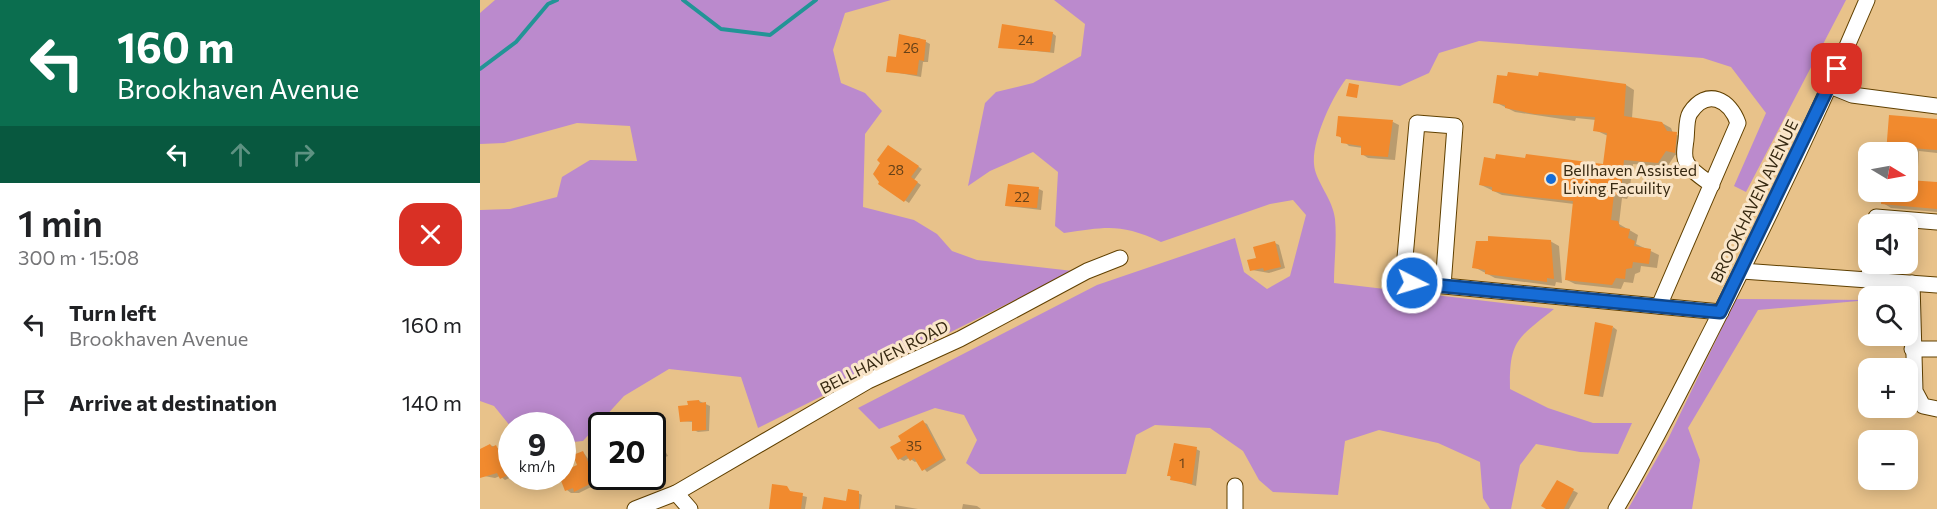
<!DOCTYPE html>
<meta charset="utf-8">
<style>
:root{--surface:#fff;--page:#f2f2f2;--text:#202124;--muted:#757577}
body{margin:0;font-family:Commissioner,sans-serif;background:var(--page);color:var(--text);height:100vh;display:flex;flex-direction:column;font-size:22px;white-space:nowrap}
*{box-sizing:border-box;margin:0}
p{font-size:20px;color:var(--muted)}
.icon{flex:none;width:33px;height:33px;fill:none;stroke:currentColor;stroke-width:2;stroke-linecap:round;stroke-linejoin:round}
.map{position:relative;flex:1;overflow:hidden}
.sheet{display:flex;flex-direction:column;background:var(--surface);width:480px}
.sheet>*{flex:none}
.banner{background:#0b6e4f;color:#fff;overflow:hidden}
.needle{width:39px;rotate:100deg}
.fabs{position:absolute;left:1378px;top:142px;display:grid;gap:12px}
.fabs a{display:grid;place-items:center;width:60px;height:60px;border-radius:12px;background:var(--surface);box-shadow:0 3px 15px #0003;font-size:30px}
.speed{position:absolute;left:18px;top:412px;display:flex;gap:12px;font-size:30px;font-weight:700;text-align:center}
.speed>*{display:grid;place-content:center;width:78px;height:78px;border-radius:50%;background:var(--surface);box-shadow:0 3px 15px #0003;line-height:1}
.speed small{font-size:15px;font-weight:400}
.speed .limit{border:3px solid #111;border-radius:9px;background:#fff;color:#111}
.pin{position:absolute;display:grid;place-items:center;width:51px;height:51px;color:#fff;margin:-26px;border-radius:12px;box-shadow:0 3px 9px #0006}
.me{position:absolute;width:66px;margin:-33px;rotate:95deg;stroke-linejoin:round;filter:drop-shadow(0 0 4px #0008)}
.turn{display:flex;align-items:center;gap:21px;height:126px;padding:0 18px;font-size:27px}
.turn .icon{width:78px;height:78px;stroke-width:2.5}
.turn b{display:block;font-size:42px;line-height:51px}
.lanes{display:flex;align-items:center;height:57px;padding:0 18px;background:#0003;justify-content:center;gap:30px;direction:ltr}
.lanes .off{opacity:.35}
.round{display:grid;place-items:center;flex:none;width:63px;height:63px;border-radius:18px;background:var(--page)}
.head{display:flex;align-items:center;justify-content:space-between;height:102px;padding:0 18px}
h1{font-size:36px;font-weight:600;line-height:45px}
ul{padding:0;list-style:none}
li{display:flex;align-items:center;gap:18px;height:78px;padding:0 18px}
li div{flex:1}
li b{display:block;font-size:22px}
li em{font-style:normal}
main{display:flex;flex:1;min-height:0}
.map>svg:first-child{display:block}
</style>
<main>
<section class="sheet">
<div class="banner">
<div class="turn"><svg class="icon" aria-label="left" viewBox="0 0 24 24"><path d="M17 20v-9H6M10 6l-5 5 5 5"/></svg><div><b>160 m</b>Brookhaven Avenue</div></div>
<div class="lanes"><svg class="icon" aria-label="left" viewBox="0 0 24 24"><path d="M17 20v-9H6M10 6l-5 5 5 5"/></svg><svg class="icon off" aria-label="ahead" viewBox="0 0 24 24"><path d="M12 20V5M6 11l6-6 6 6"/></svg><svg class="icon off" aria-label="right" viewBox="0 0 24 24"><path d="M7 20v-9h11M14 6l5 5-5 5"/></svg></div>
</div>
<div class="head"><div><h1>1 min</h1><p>300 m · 15:08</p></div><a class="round" style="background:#d93025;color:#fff"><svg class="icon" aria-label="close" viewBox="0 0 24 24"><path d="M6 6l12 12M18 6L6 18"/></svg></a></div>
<ul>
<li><svg class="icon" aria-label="left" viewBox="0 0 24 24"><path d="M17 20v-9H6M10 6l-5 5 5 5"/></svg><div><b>Turn left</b><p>Brookhaven Avenue</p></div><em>160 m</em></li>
<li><svg class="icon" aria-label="arrive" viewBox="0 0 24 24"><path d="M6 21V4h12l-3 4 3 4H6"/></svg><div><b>Arrive at destination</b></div><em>140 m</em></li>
</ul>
</section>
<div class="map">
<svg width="1457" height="509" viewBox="0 0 1457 509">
<rect width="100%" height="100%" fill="#e8c28a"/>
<g fill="#bb8acd">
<polygon points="15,0 411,0 365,13 353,50 361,83 385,93 402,111 385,134 383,207 434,220 457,234 472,251 497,260 593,271 278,428 261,377 189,369 144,396 103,441 83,443 82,426 31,427 14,406 0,401 0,210 30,209 77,197 82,177 110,160 157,161 150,126 97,123 24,143 0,144 0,13"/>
<path d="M574,0H1366L1266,192L1254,186L1286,113L1251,67L1223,58L999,41L959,53L949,73L920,86L866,79C852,97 832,140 834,164C835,181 853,199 855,219C857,240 854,262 854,283L1074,309C1038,338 1029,340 1030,389L1068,408L1113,423H1152L1138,454L1100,452L1056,444L1040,465L1031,509H1010L1003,498L1000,462L958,443L899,430L865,441L858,495L793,492L779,480L763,451L730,428L675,425L656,435L646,474H500L486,463L497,440L484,415L455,408L399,429L378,408L617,285L755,238L764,272L787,289L810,276L826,215L813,200L790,204L681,242C640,223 627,227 584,233L575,226L578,172L553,152L510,171L488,186L505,103L516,92L553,83L601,56L605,24Z"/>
<polygon points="1256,299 1389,300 1278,310 1208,428 1220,460 1212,509 1148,509 1188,439"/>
</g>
<g fill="#0003">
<polygon points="572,33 576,36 574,53 520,47"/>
<polygon points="420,36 439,38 450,44 448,62 443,62 441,77 408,71 418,59"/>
<polygon points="1146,85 1154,90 1152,118 1182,123 1191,128 1193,133 1205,139 1203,157 1195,155 1187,167 1153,164 1149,195 1147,199 1142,198 1139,224 1158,235 1156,244 1179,255 1177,268 1161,266 1160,272 1155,274 1153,283 1144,282 1141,289 1095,284 1087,280 1094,204 1022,195 1001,185 1125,166 1128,136 1115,130 1116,120 1096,118 1095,121 1035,112 1015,102"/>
<polygon points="1457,121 1457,153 1439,151 1437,182 1457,184 1457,212 1411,208 1403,203 1404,192 1428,192 1428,153 1407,153"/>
<polygon points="913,122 919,125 915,160 888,158 882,154 883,148 869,146 858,135"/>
<polygon points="408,147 442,169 434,180 441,185 429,203 400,184"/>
<polygon points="559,189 563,191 561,210 527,206"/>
<polygon points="1070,241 1079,246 1082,283 1076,282 1075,286 1015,278 994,267"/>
<polygon points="795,243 799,245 805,268 789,273 772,270 778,259"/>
<polygon points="1133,327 1137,330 1123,397 1109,395 1105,393"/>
<polygon points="219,401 230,406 229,431 218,432 214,430 213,422 201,421 209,406"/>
<polygon points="443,422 447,424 466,460 447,472 437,461 435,462 429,458 424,461 420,459 423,441"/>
<polygon points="181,444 188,456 172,462 172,448"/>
<polygon points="10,445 20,449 22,454 26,452 30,454 32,477 25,480 20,476 15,478 4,476 0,467 0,451"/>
<polygon points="716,449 720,451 716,486 692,479 689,475"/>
<polygon points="103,452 122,477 131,477 99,493 91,493 87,490 90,475 99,466"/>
<polygon points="1077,482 1098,493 1089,509 1069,509"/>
<polygon points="306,488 312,493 327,497 325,509 290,509"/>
<polygon points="378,493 382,495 380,509 344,509 367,503"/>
<polygon points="483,504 497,506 501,509 482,509"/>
<polygon points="415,505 438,509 415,509"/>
</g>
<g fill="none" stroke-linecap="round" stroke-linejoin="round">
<g stroke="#229496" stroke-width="4">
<polyline points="203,0 241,29 290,35 336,0"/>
<polyline points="0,69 36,42 68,4 77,0"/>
</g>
</g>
<g fill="#f18a2e">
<polygon points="522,24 573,32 570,52 518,48"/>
<polygon points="419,34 446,40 444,61 439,60 437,75 406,72 408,56 416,57"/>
<polygon points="1028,72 1058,76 1059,72 1146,84 1144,116 1182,122 1187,131 1197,132 1195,153 1186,151 1178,163 1144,160 1141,190 1138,195 1134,194 1131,220 1138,221 1140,227 1150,229 1148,238 1155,241 1154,246 1171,249 1169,264 1153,262 1152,268 1146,269 1145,279 1136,278 1132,285 1085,280 1093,201 1042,196 1012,191 1012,187 999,185 1004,157 1015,159 1016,154 1045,158 1046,154 1123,164 1127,133 1113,131 1115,117 1054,114 1025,108 1025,105 1013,103 1017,75 1027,76"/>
<polygon points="869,83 879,85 877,98 866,96"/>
<polygon points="1409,115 1457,119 1457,150 1431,148 1431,153 1406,153"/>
<polygon points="858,116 913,120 908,157 881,155 881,146 861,143 861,137 856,136"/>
<polygon points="408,145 439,166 431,177 438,182 424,202 398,184 399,182 393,174 400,163 397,160"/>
<polygon points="1428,180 1457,182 1457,209 1401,204 1402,192 1428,192"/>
<polygon points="528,184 559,187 557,208 525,206"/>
<polygon points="1008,236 1071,240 1074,279 1067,278 1067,282 1005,274 1005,270 992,268 996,241 1008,241"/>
<polygon points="795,241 801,267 784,271 783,268 770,271 767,260 776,258 773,247"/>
<polygon points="1115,322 1133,326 1119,396 1104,394"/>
<polygon points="219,400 220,403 226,402 226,430 212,431 212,421 200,422 198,406 208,405 207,401"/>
<polygon points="443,420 463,458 442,471 434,458 430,461 426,455 418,460 410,447 421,441 418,436"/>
<polygon points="181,443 185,454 172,459 172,446"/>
<polygon points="694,443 717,447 712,484 690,480 691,476 687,476"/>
<polygon points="10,444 12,447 16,445 20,453 26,450 32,460 32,473 20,479 17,473 0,478 0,449"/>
<polygon points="103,451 108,462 122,456 122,478 94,492 93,488 85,491 80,478 88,475 86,470 97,465 93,455"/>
<polygon points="1077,480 1094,489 1084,509 1066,509 1061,506"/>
<polygon points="292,484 307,486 310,491 323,493 321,509 289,509"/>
<polygon points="368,489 379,491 379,509 342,509 344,497 366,501"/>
</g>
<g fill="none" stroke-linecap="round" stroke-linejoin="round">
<defs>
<g id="minor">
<polyline points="1350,86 1372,95 1457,106"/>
<polyline points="1395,225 1396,217 1457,222"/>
<polyline points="1262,271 1457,285"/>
<polyline points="1389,280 1390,264"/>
<polyline points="1432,283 1435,391 1443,406 1457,409"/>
<polyline points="963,286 975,126 937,123 923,280 932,283 1241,312"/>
<path d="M1179,306L1258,123C1250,100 1227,87 1210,113C1206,119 1207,132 1206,140C1205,147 1203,157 1207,163C1211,171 1224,179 1232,185"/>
<polyline points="1432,349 1457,349"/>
<polyline points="196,493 210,509"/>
<polyline points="155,509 196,493 388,381 480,339 607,271 640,258"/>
<polyline points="755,509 755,486"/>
<path d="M1136,509C1170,452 1200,392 1230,333C1286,224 1339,113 1387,0"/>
</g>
</defs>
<use href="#minor" stroke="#604000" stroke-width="17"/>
<use href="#minor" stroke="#fff" stroke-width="15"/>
</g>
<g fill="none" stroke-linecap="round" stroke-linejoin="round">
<defs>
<polyline id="route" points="932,283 1240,312 1357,69"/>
</defs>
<use href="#route" stroke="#0e468b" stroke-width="15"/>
<use href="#route" stroke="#166cd6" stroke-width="10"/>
</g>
<circle fill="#166cd6" stroke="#fae6ca" stroke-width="2" cx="1071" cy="179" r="6"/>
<g text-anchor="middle" stroke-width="6" stroke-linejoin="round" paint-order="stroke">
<g font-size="14" fill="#664118">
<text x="546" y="45">24</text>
<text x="431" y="53">26</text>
<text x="416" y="175">28</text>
<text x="542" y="202">22</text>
<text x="434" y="451">35</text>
<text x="702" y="468">1</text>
</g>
<g font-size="16" fill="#372911" stroke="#fae6ca" text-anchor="start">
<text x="1083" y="176">Bellhaven Assisted<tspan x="1083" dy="18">Living Facuility</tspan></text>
</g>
<g font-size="16" fill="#372911" stroke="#fae6ca">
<text transform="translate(1274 201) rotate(-64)" y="6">BROOKHAVEN AVENUE</text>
<text transform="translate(404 357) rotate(-27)" y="6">BELLHAVEN ROAD</text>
</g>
</g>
</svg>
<div class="fabs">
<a><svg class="needle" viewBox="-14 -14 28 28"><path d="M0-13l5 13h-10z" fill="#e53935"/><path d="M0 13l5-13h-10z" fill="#757577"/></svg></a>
<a><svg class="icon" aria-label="sound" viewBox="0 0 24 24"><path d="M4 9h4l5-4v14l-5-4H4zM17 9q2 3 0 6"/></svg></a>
<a><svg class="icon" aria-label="search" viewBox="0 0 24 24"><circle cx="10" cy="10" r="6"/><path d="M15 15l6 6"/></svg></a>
<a>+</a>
<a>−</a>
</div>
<div class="speed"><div>9<small>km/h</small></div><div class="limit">20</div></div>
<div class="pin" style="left:1357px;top:69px;background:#d93025"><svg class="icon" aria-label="arrive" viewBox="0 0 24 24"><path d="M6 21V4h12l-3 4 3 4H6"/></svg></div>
<svg class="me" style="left:932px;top:283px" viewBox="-20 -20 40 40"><circle r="17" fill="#166cd6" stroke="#fff" stroke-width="3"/><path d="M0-11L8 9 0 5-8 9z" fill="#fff"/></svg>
</div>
</main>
